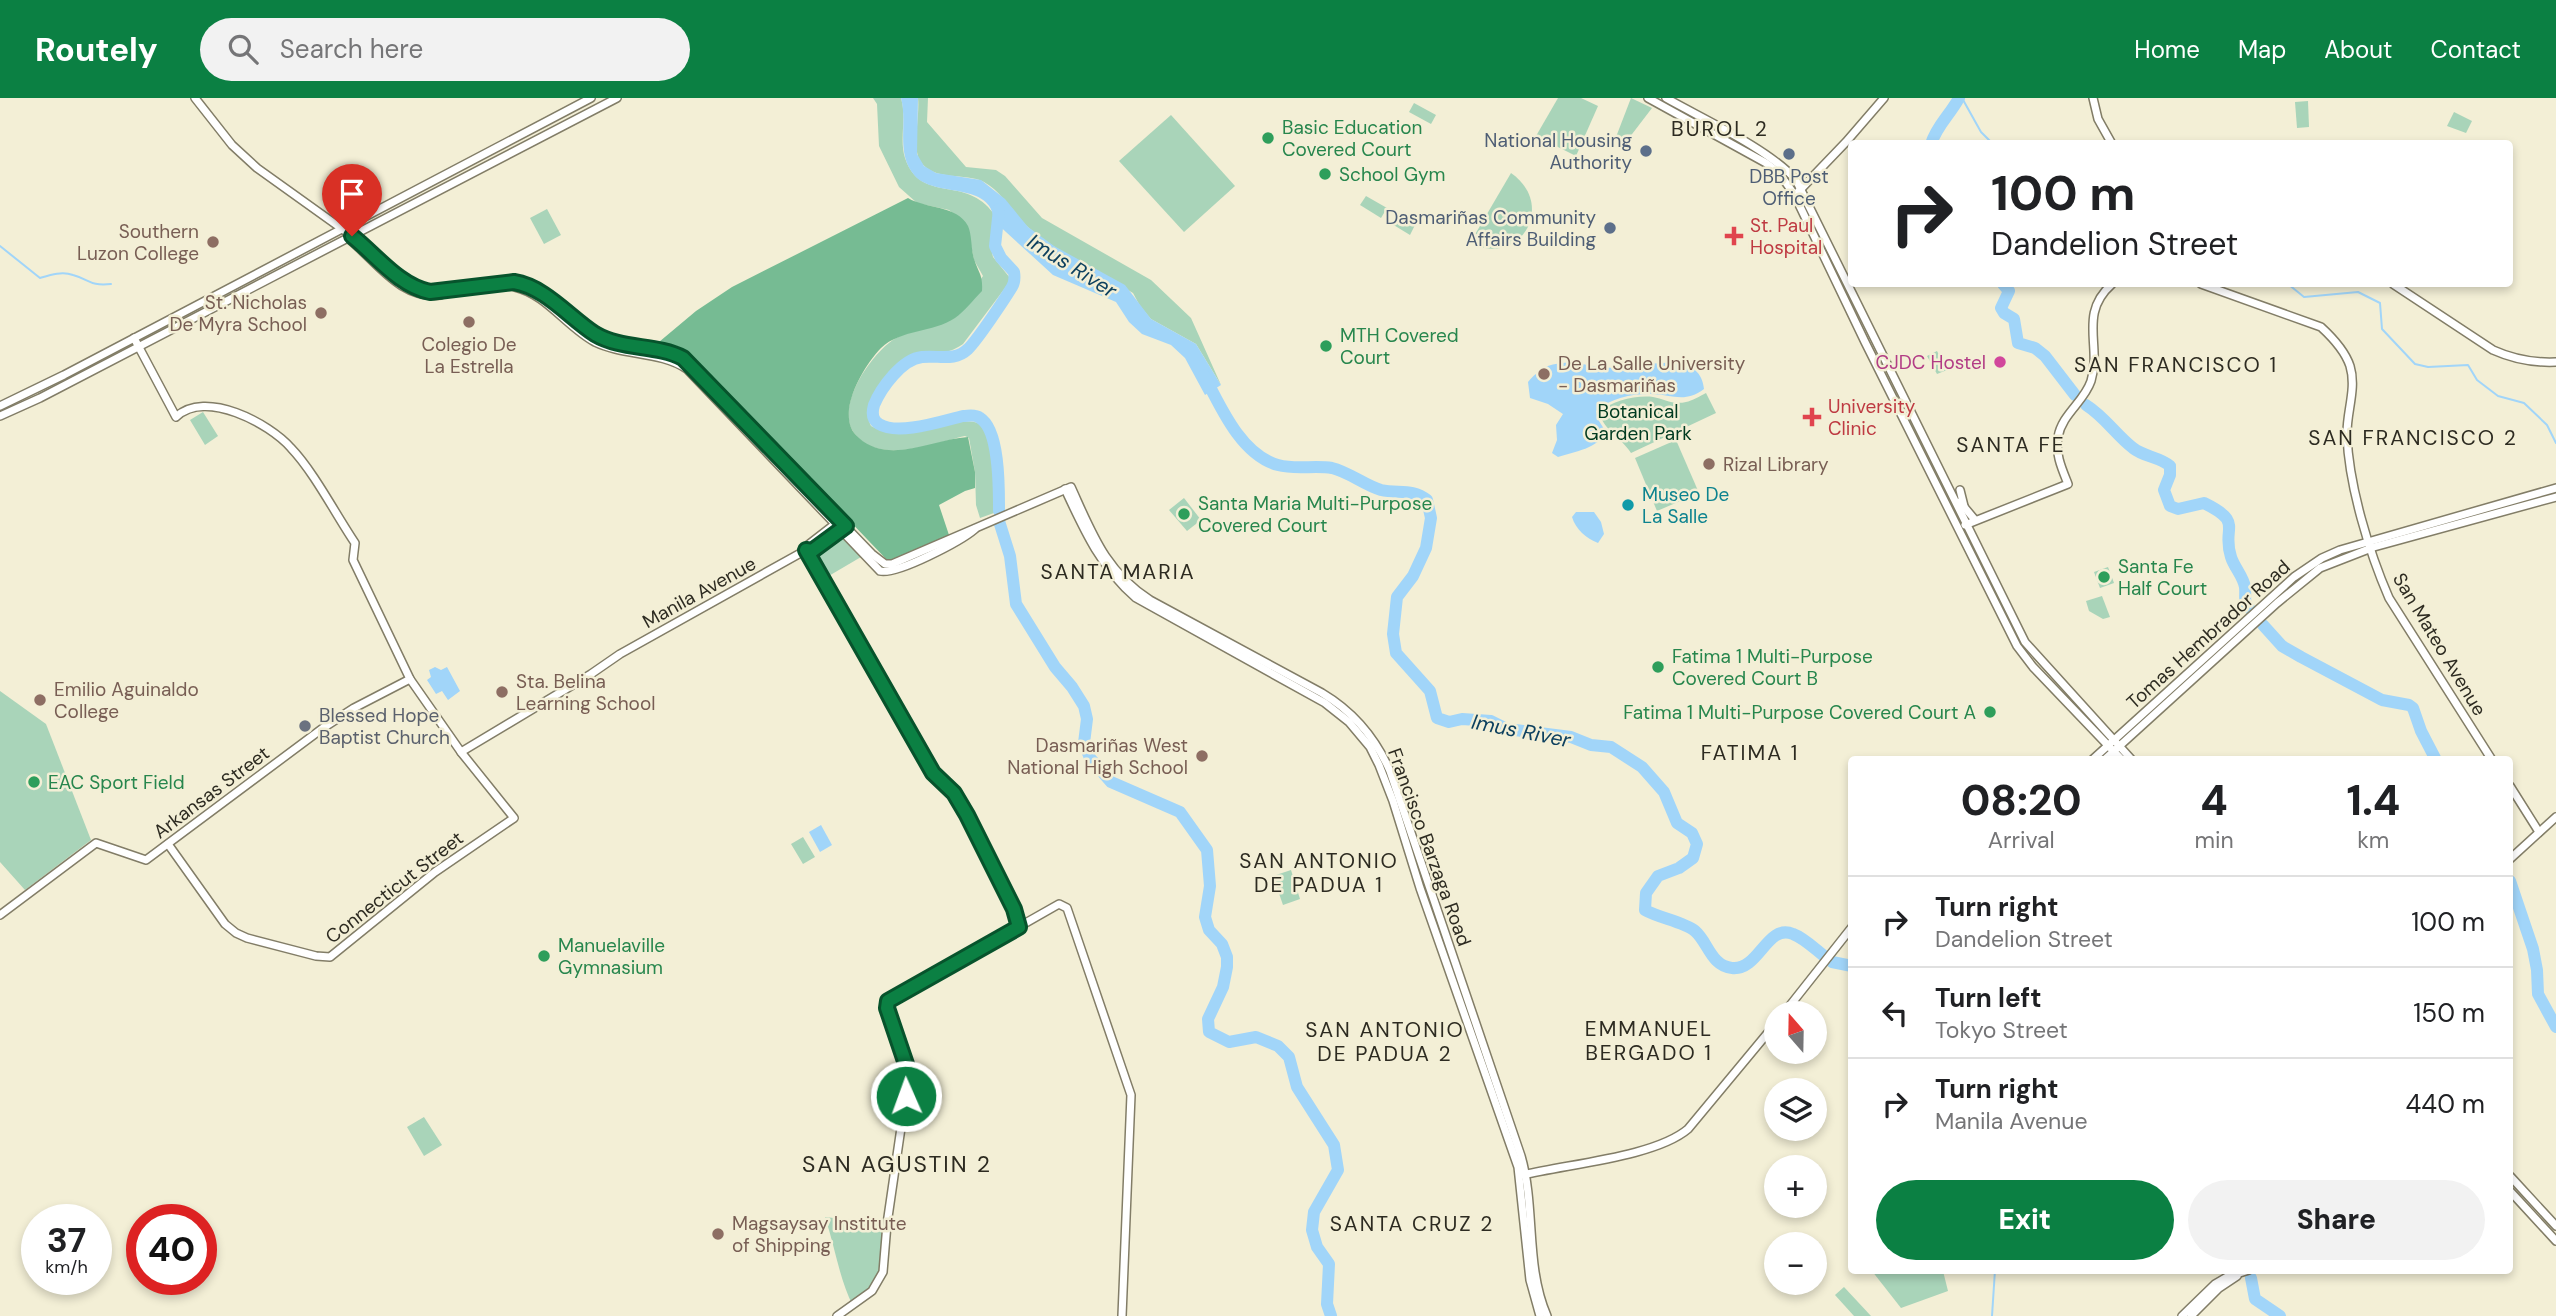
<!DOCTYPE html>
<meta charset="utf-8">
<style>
:root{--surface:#fff;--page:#f2f2f2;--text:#202124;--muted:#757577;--line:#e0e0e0;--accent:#0b8043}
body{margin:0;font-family:"DM Sans",sans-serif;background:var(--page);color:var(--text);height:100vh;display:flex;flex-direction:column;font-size:26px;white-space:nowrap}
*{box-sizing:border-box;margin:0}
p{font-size:23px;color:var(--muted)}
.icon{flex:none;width:38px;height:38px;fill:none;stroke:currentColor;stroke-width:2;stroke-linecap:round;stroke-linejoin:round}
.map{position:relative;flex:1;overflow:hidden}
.side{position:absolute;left:1848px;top:658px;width:665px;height:518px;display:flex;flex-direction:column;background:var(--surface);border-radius:7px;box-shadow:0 4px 10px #0003}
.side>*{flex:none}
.guide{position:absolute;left:1848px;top:42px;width:665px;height:147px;border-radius:7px;box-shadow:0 4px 10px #0003;background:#fff;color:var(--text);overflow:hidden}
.needle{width:46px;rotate:340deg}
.tools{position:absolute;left:1764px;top:903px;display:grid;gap:14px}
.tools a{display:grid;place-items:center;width:63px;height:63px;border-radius:50%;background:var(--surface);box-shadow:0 4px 10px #0003;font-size:35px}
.speed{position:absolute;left:21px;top:1106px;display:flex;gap:14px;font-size:35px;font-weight:700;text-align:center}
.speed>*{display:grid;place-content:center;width:91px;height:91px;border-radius:50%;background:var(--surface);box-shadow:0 4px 10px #0003;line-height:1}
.speed small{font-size:18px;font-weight:400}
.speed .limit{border:10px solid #d22;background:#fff;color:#111}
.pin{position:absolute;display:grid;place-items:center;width:60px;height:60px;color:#fff;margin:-72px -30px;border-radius:50% 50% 50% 0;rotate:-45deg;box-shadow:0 0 7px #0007}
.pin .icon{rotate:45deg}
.me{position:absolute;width:77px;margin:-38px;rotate:358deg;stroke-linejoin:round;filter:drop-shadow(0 0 5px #0008)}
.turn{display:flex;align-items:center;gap:24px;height:147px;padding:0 28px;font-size:32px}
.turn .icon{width:91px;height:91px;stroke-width:2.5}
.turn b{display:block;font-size:49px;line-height:60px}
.eta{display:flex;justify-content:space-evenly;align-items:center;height:119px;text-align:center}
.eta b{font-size:42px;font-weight:800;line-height:49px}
.cta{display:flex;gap:14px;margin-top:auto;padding:14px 28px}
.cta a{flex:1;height:80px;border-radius:42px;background:var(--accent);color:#fff;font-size:28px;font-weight:800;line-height:80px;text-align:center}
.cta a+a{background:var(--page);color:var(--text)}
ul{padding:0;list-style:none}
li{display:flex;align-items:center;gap:21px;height:91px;padding:0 28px;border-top:2px solid var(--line)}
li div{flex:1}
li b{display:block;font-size:26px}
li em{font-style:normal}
header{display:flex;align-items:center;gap:42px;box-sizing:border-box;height:98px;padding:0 35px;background:var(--accent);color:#fff}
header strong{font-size:33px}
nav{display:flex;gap:38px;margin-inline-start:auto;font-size:24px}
.search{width:490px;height:63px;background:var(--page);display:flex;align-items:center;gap:18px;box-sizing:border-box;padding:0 24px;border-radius:38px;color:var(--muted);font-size:26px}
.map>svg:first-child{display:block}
</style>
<header>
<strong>Routely</strong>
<div class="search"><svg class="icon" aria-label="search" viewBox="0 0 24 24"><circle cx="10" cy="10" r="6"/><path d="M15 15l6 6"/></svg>Search here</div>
<nav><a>Home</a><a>Map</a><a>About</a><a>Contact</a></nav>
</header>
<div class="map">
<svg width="2556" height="1218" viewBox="0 0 2556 1218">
<rect width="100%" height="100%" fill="#f3efd6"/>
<g fill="#a9d4b9">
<path d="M873,0H901C907,20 899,41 905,60C921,107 966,76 994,116L991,150L993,159L1010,180L1008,186L963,246C941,261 936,249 916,255C895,262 859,305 871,328C879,332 887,335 897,335C915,335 975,313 984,330C995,350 994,392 994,415L980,420L976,407L975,374L969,340L965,338C934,345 878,368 854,335C834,308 873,253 896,240C913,231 935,231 952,221C961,216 976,188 983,178L974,162L967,128L949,112L917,105L899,89L879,48L877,6Z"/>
<path d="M918,0H928L927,24L966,69L996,72L1005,78L1042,120L1151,182L1191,220L1221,287L1196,246L1151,221L1140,208L1133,195C1099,174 1060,156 1029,130C1012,116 1004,95 984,84C965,74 934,84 920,63C912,50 920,17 918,0Z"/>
<polygon points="1558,0 1581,0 1598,8 1576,58 1536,38"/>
<polygon points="1631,0 1652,10 1626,44 1616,39"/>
<polygon points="2308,3 2309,29 2297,30 2295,4"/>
<polygon points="1414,5 1436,17 1431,26 1409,14"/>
<polygon points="2454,14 2472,23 2466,35 2447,28"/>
<polygon points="1171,17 1235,88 1184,134 1119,63"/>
<path d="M1511,75C1557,107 1520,170 1470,145Z"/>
<polygon points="1366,98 1387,110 1381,120 1360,107"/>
<polygon points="547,111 561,137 544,146 530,120"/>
<polygon points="1398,117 1415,127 1410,137 1392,126"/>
<polygon points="1937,253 1947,272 1937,276 1927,258"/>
<path d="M1706,295L1716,315L1631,355C1621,339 1604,333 1599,314C1612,303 1636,297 1653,299C1664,301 1673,307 1686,304C1692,303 1700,298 1706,295Z"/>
<polygon points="203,314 218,338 205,347 190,322"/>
<polygon points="1676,342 1699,395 1657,413 1635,360"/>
<polygon points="1184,400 1201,422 1187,433 1169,412"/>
<polygon points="841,438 861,459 827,479 815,458"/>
<polygon points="2108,469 2114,485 2100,490 2094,474"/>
<polygon points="2102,498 2110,519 2103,521 2089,513 2086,503"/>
<polygon points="0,593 46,626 91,742 25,792 0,764"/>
<polygon points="803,739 815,759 803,766 791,746"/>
<polygon points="1291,772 1300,801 1283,807 1273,778"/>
<polygon points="424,1019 442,1047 424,1058 407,1029"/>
<path d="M825,1119L887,1126C884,1167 889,1181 853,1208C839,1180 835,1149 825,1119Z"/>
<polygon points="1872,1173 1943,1173 1948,1193 1901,1210"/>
<polygon points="1844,1189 1871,1218 1854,1218 1835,1197"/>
</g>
<path fill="#76bb93" d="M908,100C926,111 957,107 968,128C972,137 971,151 974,161C979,176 983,177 982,193C973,202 965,213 955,220C933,235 901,231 881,250C866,266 852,290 849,311C848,323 850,333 859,340C889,367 934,341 968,339L975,374V390L965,393L939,407L949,437L888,463L688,254L677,248L659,244L696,213L732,189Z"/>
<g fill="#a1d5f9">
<path d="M901,0H918L917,56L924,68L936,75L981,82L1005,101L1028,129L1054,148L1125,187L1151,221L1196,246L1221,287L1205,297L1185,260L1171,247L1142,236L1129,224L1116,204L1053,177L994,123C992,83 935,100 915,78C895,56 908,26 901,0Z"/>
<path d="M1573,264C1587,267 1602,270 1616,270C1644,269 1700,250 1704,291C1684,306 1672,296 1650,296C1629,296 1612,300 1596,313L1599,323L1606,334C1597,351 1576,353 1558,359L1552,355L1557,342L1556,327L1563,316L1548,306L1530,300L1528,284C1544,266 1550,266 1573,264Z"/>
<path d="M1576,414H1594L1601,424L1604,436L1598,445C1586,440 1576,432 1572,419Z"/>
<polygon points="435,569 441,572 447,569 460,593 448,602 442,593 436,596 427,582 431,579 429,572"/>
<polygon points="821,727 832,747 820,754 809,734"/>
</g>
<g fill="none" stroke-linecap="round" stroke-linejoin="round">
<g stroke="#a1d5f9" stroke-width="2">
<polyline points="1962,0 1981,34 1993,46"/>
<path d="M0,148L40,180C50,177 62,173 73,177C91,182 89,188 111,186"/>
<polyline points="2288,186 2304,199 2358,194 2380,205 2382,231 2415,266 2428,269 2468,267 2477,282 2498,298 2524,305 2547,327 2556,345"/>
<polyline points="1992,1218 1995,1172"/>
</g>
<g stroke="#a1d5f9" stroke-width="12">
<path d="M1931,46C1937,27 1950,17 1959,0"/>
<path d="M999,111L995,148L1001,160L1014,174C1015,180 1015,184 1012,189C1004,202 978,241 968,251C954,264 939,257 922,259C902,261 881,290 874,307C872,314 872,322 879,326C898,338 942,323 963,318C969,318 975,316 980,320C1000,332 999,392 999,413"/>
<polyline points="2003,186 2009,193 2001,210 2004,215 2014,221 2018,245 2035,250 2045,258 2075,297"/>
<path d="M1204,277C1220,308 1241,357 1278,367C1296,372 1314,367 1332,370C1349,374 1364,387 1381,392C1398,396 1412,390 1427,402L1431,420L1426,450L1413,478L1397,499L1393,536L1396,555L1430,593L1437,620L1449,624L1462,621L1491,623L1507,631L1571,639L1591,647L1611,649L1642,669L1664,694L1677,725L1692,735L1697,746L1693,760L1679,770L1658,778L1646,795L1645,812C1659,820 1684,824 1695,833C1708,844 1711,868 1732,870C1759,873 1767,825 1793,836C1804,840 1815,851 1824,858"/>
<path d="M2086,307C2105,319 2116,337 2133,350C2144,359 2160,359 2170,368V377L2164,392L2170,408L2178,411L2204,405C2245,425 2221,429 2231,459C2234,469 2243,478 2245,489C2246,498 2243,503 2249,510"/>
<polyline points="999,423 1010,458 1016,506 1055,569 1072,589 1084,608 1087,621 1084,645 1090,660 1111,684 1180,714 1207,752 1210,788 1205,819 1209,832 1222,846 1227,859 1227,869 1223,889 1208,921 1209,934 1229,944 1256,939 1278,948 1289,959 1297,989 1334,1047 1338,1072 1314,1114 1312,1132 1317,1149 1329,1166 1327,1206 1331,1218"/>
<polyline points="2263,527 2282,548 2301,559 2382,602 2409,607 2413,610 2421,633 2436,662"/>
<polyline points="2510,783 2533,851 2537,872 2538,896 2556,929"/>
<polyline points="1832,864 1852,868"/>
<polyline points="2251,1180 2255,1201 2280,1218"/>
</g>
<defs>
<g id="secondary">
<path d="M195,0L232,47L257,70L352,138L412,188L430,194L514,184C545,189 569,219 595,236C622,252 656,246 683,260L872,456L885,466H892L1071,389C1092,435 1105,473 1150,502L1322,595C1354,614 1375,639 1390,673L1521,1058C1536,1110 1525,1167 1547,1218"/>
<polyline points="1648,0 1766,65 1779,75 1794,96 1865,244 2017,548 2033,569 2122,662"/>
<path d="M1666,0C1703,21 1769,51 1796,82L2025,544L2132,662"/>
<polyline points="2093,0 2098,21 2112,46"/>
<polyline points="1798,94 1846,44 1884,0"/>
<path d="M350,142C378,165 401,202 441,197"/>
<path d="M2201,186L2321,229C2333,240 2345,253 2350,268C2357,291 2346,315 2347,338C2349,388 2369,454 2389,500L2492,662"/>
<path d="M2393,186L2493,252C2513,261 2534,265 2556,264"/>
<path d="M515,189C546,196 567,229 595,244C624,258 660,253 687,271L880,473C897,477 961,443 975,431"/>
<path d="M134,240L176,319C205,291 269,325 291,350C314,374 336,417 355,445L353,462L410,581L461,654L514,720L435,774L330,859L316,858L247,840L236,835L225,826L168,746"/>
<polyline points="0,308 64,277 591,0"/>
<polyline points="0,318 40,300 617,0"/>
<path d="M1065,391C1084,432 1101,470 1136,500L1325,605L1349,624L1370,649L1379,667L1393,703L1420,790L1518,1069L1530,1182L1540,1218"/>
<polyline points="1960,392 1964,408"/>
<polyline points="1960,404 1975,422"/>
<path d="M1965,427L2068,386C2062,371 2055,356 2058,339C2062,316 2084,304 2091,283C2102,248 2078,216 2112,186"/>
<polyline points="806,452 933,675 954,695 967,717 1014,811 1019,829"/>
<polyline points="806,452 808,447 839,423"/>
<polyline points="461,654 591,576 620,556 806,452 812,453 843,431"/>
<polyline points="2092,662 2294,479 2322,460 2340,452 2556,390"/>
<polyline points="2104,662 2277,505 2320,470 2374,449 2556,399"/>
<polyline points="2510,688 2539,734"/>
<polyline points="2510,761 2556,719"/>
<polyline points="0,817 96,745 146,762 323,630 354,610 410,581"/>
<polyline points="1784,915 1852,829"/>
<path d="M1523,1077C1567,1066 1655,1059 1688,1031L1776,925"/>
<polyline points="2510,1078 2556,1128"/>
<polyline points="2510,1093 2556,1143"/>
<polyline points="837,1218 872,1193 883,1174 887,1126 909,975 887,910 888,903 1059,806 1067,810 1131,997 1122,1218"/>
<polyline points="2182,1218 2215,1186 2227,1179 2249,1172"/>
<polyline points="2191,1218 2219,1190 2237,1178"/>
</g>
</defs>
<use href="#secondary" stroke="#827d67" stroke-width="10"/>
<use href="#secondary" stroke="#fff" stroke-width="7"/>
</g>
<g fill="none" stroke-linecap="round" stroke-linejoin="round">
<defs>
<path id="route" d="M352,138C376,157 399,188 430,194L514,184C545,189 569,219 595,236C622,252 656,246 683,260L846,428L812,453L806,452L933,675L954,695L967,717L1014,811L1019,829L888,903L887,910L909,975L906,998"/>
</defs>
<use href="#route" stroke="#07532c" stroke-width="18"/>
<use href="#route" stroke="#0b8043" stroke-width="12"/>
</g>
<g fill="#2e9e5b" stroke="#f3efd6" stroke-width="2.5">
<circle cx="1268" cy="40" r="7"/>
<circle cx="1325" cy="76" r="7"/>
<circle cx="1326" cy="248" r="7"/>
<circle cx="1184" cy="416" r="7"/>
<circle cx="2104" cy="479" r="7"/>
<circle cx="1658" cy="569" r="7"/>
<circle cx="1990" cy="614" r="7"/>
<circle cx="34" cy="684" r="7"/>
<circle cx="544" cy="858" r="7"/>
</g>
<g fill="#5c6f8a" stroke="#f3efd6" stroke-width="2.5">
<circle cx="1646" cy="53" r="7"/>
<circle cx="1789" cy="56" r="7"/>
<circle cx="1610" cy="130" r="7"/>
</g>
<g fill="#e0444e" stroke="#f3efd6" stroke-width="2.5">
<path d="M1730.5 127.5h7v7h7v7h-7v7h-7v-7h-7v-7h7z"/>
<path d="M1808.5 308.5h7v7h7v7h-7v7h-7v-7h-7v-7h7z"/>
</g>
<g fill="#8d6e63" stroke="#f3efd6" stroke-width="2.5">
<circle cx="213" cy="144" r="7"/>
<circle cx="321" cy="215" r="7"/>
<circle cx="469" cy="224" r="7"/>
<circle cx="1544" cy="276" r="7"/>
<circle cx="1709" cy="366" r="7"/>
<circle cx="502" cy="594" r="7"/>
<circle cx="40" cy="602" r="7"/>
<circle cx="1202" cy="658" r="7"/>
<circle cx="718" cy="1136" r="7"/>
</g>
<circle fill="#d1479c" stroke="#f3efd6" stroke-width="2.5" cx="2000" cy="264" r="7"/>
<circle fill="#0f9aa8" stroke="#f3efd6" stroke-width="2.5" cx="1628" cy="407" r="7"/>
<circle fill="#6b7280" stroke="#f3efd6" stroke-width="2.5" cx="305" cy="628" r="7"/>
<g text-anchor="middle" stroke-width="5" stroke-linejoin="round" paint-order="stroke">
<g font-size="19" fill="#27864d" stroke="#f3efd6" text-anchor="start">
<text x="1282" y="36">Basic Education<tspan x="1282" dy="22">Covered Court</tspan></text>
<text x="1339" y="83">School Gym</text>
<text x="1340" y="244">MTH Covered<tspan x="1340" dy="22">Court</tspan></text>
<text x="1198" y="412">Santa Maria Multi-Purpose<tspan x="1198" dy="22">Covered Court</tspan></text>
<text x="2118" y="475">Santa Fe<tspan x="2118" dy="22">Half Court</tspan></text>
<text x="1672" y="565">Fatima 1 Multi-Purpose<tspan x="1672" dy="22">Covered Court B</tspan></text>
<text x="1976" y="621" text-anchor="end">Fatima 1 Multi-Purpose Covered Court A</text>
<text x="48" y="691">EAC Sport Field</text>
<text x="558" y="854">Manuelaville<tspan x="558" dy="22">Gymnasium</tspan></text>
</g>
<g font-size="19" fill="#4e5e75" stroke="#f3efd6" text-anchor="end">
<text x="1632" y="49">National Housing<tspan x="1632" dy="22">Authority</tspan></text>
<text x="1789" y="85" text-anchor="middle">DBB Post<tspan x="1789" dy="22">Office</tspan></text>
<text x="1596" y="126">Dasmariñas Community<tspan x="1596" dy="22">Affairs Building</tspan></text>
</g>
<g font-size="19" fill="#be3a42" stroke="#f3efd6" text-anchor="start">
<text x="1750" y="134">St. Paul<tspan x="1750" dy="22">Hospital</tspan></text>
<text x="1828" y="315">University<tspan x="1828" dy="22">Clinic</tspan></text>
</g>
<g font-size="19" fill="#785e54" stroke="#f3efd6" text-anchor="start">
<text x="199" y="140" text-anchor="end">Southern<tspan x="199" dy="22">Luzon College</tspan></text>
<text x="307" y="211" text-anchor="end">St. Nicholas<tspan x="307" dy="22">De Myra School</tspan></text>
<text x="469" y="253" text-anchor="middle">Colegio De<tspan x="469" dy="22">La Estrella</tspan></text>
<text x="1558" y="272">De La Salle University<tspan x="1558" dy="22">- Dasmariñas</tspan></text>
<text x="1723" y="373">Rizal Library</text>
<text x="516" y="590">Sta. Belina<tspan x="516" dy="22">Learning School</tspan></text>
<text x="54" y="598">Emilio Aguinaldo<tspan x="54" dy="22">College</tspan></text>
<text x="1188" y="654" text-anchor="end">Dasmariñas West<tspan x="1188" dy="22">National High School</tspan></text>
<text x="732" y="1132">Magsaysay Institute<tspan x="732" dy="22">of Shipping</tspan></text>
</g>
<g font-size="19" fill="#b23c85" stroke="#f3efd6" text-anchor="end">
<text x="1986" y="271">CJDC Hostel</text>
</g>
<g font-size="19" fill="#003a20" stroke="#f3efd6">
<text x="1638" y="320">Botanical<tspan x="1638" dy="22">Garden Park</tspan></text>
</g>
<g font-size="19" fill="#0d838f" stroke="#f3efd6" text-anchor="start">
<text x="1642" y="403">Museo De<tspan x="1642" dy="22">La Salle</tspan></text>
</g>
<g font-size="19" fill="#2d2b21" stroke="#f3efd6">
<text transform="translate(699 494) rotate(-29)" y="7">Manila Avenue</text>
<text transform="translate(2208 536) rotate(-42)" y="7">Tomas Hembrador Road</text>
<text transform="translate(2440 546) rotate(59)" y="7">San Mateo Avenue</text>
<text transform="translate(211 694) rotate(-37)" y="7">Arkansas Street</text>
<text transform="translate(1430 749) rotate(70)" y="7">Francisco Barzaga Road</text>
<text transform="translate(394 789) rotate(-38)" y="7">Connecticut Street</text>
</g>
<g font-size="19" fill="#5b616d" stroke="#f3efd6" text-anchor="start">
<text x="319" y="624">Blessed Hope<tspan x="319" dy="22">Baptist Church</tspan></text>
</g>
<g font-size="21" letter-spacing="2" fill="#2d2b21" stroke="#f3efd6">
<text x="1720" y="38">BUROL 2</text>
<text x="2176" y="274">SAN FRANCISCO 1</text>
<text x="2413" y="347">SAN FRANCISCO 2</text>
<text x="2011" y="354">SANTA FE</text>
<text x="1118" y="481">SANTA MARIA</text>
<text x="1750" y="662">FATIMA 1</text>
<text x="1319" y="770">SAN ANTONIO<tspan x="1319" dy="24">DE PADUA 1</tspan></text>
<text x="1649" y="938">EMMANUEL<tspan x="1649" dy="24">BERGADO 1</tspan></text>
<text x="1385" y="939">SAN ANTONIO<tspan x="1385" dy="24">DE PADUA 2</tspan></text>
<text x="1412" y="1133">SANTA CRUZ 2</text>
</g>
<g font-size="21" font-style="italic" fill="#0e415f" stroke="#f3efd6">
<text transform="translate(1072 168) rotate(32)" y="7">Imus River</text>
<text transform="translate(1521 633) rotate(11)" y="7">Imus River</text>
</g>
<g font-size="23" letter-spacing="2" fill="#2d2b21" stroke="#f3efd6">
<text x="897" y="1074">SAN AGUSTIN 2</text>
</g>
</g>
</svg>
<div class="tools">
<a><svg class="needle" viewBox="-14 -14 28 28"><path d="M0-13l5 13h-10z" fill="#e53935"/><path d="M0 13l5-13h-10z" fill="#757577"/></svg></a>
<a><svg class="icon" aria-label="layers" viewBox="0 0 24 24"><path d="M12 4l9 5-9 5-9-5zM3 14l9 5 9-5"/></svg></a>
<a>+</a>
<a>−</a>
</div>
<div class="speed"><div>37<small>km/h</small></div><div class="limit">40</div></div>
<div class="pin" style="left:352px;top:138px;background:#d93025"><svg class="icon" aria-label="arrive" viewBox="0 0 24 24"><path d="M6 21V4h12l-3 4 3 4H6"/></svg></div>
<svg class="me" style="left:906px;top:998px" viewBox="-20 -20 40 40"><circle r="17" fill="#0b8043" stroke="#fff" stroke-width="3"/><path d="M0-11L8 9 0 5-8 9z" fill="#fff"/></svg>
<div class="guide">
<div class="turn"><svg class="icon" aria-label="right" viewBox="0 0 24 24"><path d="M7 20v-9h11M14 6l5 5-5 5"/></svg><div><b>100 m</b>Dandelion Street</div></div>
</div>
<section class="side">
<div class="eta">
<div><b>08:20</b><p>Arrival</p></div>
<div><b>4</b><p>min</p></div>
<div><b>1.4</b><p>km</p></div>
</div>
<ul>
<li><svg class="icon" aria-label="right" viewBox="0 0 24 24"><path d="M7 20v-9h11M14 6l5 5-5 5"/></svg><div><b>Turn right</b><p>Dandelion Street</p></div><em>100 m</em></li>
<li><svg class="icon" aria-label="left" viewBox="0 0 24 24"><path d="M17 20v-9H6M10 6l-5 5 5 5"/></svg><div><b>Turn left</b><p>Tokyo Street</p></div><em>150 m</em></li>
<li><svg class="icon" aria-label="right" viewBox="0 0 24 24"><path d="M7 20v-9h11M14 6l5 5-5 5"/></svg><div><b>Turn right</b><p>Manila Avenue</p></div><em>440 m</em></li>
</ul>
<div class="cta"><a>Exit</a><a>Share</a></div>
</section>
</div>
